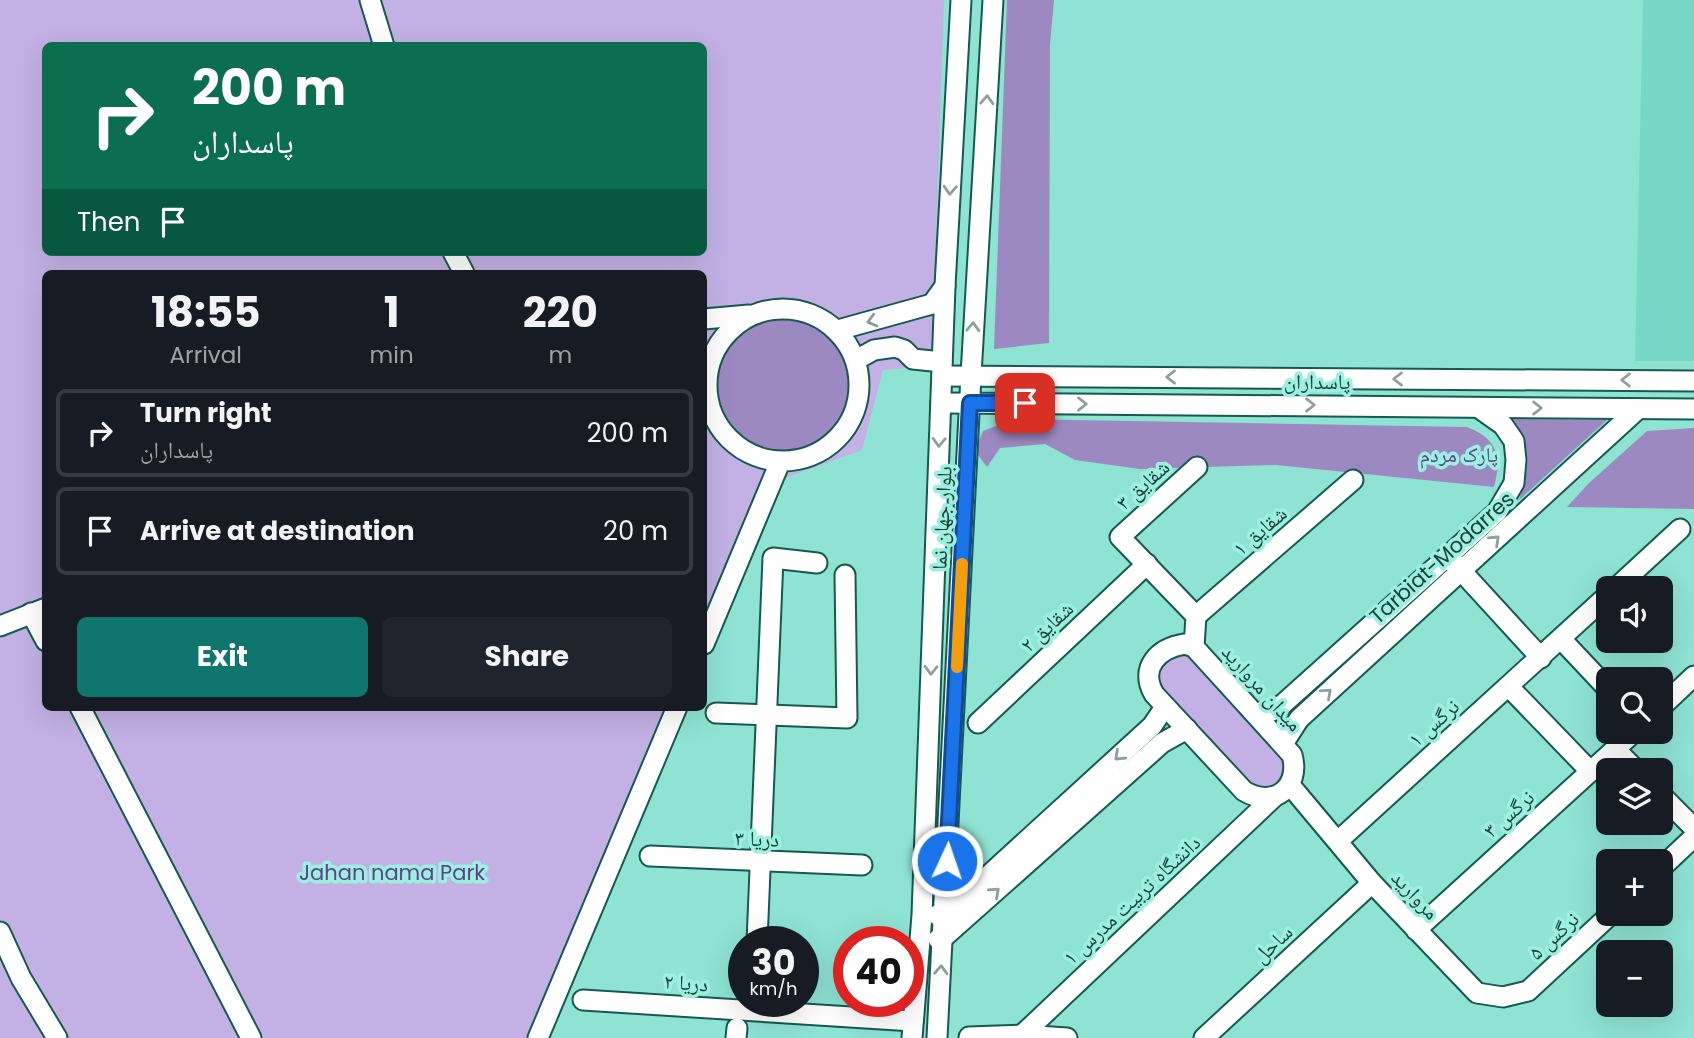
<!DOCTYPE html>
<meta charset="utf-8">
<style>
:root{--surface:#171b24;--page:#20242c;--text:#f1f3f6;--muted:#9ea1a6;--line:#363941;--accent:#0f766e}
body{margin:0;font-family:Poppins,"Noto Naskh Arabic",sans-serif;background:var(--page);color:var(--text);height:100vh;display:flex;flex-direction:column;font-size:26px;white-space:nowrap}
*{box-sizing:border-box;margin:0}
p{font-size:23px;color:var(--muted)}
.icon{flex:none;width:38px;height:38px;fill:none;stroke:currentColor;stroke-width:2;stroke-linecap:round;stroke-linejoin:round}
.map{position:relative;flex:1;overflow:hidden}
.panel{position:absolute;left:42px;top:270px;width:665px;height:441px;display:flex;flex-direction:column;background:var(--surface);border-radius:10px;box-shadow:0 7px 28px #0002}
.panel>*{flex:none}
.guide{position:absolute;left:42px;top:42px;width:665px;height:214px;border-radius:10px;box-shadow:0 7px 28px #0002;background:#0b6e4f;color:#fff;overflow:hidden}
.buttons{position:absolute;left:1596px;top:576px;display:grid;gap:14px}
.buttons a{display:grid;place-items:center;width:77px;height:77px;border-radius:10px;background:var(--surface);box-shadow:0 7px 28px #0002;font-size:35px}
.speed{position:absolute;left:728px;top:926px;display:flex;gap:14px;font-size:35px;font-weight:700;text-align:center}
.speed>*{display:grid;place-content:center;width:91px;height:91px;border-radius:50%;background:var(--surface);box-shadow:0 7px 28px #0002;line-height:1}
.speed small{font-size:18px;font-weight:400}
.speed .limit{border:10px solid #d22;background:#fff;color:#111}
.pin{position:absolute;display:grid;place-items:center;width:60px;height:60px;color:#fff;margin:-30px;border-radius:14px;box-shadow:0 4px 10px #0006}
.me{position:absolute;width:77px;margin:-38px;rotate:3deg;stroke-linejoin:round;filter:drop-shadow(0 0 5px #0008)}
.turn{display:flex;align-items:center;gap:24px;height:147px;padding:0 35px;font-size:32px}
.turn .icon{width:91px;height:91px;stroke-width:2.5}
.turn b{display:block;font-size:49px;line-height:60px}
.then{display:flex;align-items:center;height:66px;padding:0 35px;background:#0003;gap:14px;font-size:26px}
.eta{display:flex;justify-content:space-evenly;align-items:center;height:119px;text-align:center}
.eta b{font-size:42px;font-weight:700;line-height:49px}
.action{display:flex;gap:14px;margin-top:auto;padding:14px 35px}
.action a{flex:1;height:80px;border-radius:10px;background:var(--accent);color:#fff;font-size:28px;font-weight:700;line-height:80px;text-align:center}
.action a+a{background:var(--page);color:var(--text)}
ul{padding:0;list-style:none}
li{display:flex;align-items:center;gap:21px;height:88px;margin:0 14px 10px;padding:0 21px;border:4px solid var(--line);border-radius:10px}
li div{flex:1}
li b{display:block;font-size:26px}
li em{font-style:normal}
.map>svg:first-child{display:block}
</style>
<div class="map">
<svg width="1694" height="1038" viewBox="0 0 1694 1038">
<rect width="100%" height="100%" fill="#8ee3d3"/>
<polygon fill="#77d8c7" points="1643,0 1694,0 1694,361 1635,361"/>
<g fill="#c3b1e5" fill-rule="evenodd">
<path d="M0,0H944L932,366L883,370L862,450L760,487L704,620V273H46V707H666L531,1038H0ZM46,46H704V252H46Z"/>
<path d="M1179,654L1190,655L1283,756C1290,777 1273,794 1253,784L1161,688C1152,671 1165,662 1179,654Z"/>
</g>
<g fill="#9d89c1">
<polygon points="1007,0 1054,0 1050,44 1049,343 994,349"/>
<circle cx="784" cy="384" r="66"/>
<path d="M1014,419L1467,427C1498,439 1502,457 1494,487L1276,465L1140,469L1075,460L1045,444L1000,448L987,467L975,451L983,431Z"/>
<path d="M1511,419L1607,420L1519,500C1529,468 1534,447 1511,419Z"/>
<polygon points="1694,428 1694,509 1567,507 1589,483 1647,431"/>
</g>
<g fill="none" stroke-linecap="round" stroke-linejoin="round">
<defs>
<g id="minor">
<polyline points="370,0 384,46"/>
<polyline points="453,252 464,273"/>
<circle cx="783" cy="385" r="76"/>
<polyline points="704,319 749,315"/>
<polyline points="838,330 932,304 945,286"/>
<polyline points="856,360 874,350 895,347 904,350 913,359 942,362"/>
<polyline points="942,376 1694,381"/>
<polyline points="941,403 1694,409"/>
<polyline points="1454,563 1541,658"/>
<polyline points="1616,588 1680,529"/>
<polyline points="31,613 46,641"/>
<polyline points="1196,616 1353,480"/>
<polyline points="0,626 46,608"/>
<polyline points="1561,639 1608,689"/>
<polyline points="704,644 780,462"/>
<path d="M1185,644L1194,647L1292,755C1301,787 1274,809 1244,791L1154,694C1139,668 1158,648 1185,644Z"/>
<polyline points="1194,647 1196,616 1120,537 1197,467"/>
<polyline points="1509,687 1590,771"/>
<polyline points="80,707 251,1038"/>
<polyline points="1661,707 1694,676"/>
<polyline points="716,713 847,718 845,575"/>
<polyline points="1256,713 1272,711 1283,704 1497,512 1514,483 1516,460 1514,441 1503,425 1479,408"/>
<polyline points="978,723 1147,564"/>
<polyline points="1283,744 1299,719 1638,409"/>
<polyline points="1615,749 1636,770"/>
<polyline points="1290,785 1372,883 1477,993 1503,997 1528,991 1611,914"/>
<polyline points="1661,795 1694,828"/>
<polyline points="1338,841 1608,595"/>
<polyline points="650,856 862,865"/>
<polyline points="1661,868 1694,837"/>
<polyline points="937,915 944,915 967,895 1152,726 1165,707"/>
<polyline points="1416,930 1634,732"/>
<polyline points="0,932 21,978 57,1038"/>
<polyline points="938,939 943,938 1162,743 1187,729"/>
<polyline points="757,942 773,558 817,563"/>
<polyline points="583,1000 913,1021"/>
<polyline points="1022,1035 1274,797"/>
<polyline points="969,1037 1022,1035 1067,1038"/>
<polyline points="538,1038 677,707"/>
<polyline points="736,1038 737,1028"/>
<polyline points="912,1038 922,915 945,286 961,0"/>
<polyline points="937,1038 971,375 993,0"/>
<polyline points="1204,1038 1372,883"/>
</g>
</defs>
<use href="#minor" stroke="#155a50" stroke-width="23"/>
<use href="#minor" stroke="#fff" stroke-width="19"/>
</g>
<defs><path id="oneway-chevron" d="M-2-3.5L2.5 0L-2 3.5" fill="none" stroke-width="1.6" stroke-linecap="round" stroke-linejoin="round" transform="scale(1.75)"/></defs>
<g stroke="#8ea09c">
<use href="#oneway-chevron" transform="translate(987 100) rotate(-87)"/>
<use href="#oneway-chevron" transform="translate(950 190) rotate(93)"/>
<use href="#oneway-chevron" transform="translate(872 321) rotate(165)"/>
<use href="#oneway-chevron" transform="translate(973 327) rotate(-87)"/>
<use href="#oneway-chevron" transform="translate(1171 377) rotate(-180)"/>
<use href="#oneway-chevron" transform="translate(1398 379) rotate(-180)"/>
<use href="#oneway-chevron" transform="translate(1626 380) rotate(-180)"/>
<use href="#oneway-chevron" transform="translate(1082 404)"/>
<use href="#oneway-chevron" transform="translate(1310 405)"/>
<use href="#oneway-chevron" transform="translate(1537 408)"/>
<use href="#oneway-chevron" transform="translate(939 442) rotate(92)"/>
<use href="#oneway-chevron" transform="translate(1495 540) rotate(-43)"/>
<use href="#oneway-chevron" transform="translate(931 670) rotate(92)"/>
<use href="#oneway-chevron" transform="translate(1327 693) rotate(-42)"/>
<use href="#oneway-chevron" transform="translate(1119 756) rotate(137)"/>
<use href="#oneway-chevron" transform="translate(995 892) rotate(-42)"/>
<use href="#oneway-chevron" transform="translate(941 970) rotate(-87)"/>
</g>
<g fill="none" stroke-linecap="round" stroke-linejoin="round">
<defs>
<polyline id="route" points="947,861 970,403 1025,403"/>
</defs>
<use href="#route" stroke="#114b97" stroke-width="18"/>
<use href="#route" stroke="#1a73e8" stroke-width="12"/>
<polyline stroke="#f59e0b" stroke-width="12" points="957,667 962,564"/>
</g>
<g text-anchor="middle" stroke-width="7" stroke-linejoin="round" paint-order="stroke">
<g font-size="21" fill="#1d413a" stroke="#9bf0e0">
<text x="1317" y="389">پاسداران</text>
<text transform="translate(1143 485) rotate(-42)" y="7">شقایق ۳</text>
<text transform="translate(942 518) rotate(-87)" y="7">بلوار جهان نما</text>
<text transform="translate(1260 531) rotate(-41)" y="7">شقایق ۱</text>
<text transform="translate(1442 558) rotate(-42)" y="7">Tarbiat-Modarres</text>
<text transform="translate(1047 627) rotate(-43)" y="7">شقایق ۲</text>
<text transform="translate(1262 688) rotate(48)" y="7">میدان مروارید</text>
<text transform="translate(1434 723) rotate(-42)" y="7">نرگس ۱</text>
<text transform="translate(1509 814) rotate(-42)" y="7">نرگس ۳</text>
<text transform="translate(757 839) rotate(2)" y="7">دریا ۳</text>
<text transform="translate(1415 895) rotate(47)" y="7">مروارید</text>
<text transform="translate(1132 900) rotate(-43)" y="7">۱ دانشگاه تربیت مدرس</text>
<text transform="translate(1554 936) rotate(-43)" y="7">۵ نرگس</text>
<text transform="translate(1273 944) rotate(-43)" y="7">ساحل</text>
<text transform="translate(686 983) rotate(4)" y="7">دریا ۲</text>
</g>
<g font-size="21" fill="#5f4289" stroke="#9bf0e0">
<text x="1459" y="462">پارک مردم</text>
<text x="392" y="880">Jahan nama Park</text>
</g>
</g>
</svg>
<div class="buttons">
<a><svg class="icon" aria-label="sound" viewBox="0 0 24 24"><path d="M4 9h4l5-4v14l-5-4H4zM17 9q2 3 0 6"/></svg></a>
<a><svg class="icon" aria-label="search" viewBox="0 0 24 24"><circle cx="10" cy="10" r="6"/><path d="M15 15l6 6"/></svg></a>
<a><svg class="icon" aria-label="layers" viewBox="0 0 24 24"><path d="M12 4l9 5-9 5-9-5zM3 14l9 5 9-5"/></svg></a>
<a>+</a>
<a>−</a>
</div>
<div class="speed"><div>30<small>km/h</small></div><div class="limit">40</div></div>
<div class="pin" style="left:1025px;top:403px;background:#d93025"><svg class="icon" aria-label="arrive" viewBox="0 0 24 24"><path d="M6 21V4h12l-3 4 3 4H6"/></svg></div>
<svg class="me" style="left:947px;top:861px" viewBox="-20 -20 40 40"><circle r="17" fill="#1a73e8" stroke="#fff" stroke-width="3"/><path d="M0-11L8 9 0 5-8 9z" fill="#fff"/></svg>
<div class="guide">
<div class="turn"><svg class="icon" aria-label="right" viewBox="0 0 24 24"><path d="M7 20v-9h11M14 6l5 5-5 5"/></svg><div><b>200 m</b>پاسداران</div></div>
<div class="then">Then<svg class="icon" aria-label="arrive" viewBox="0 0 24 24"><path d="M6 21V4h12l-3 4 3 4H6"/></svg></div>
</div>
<section class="panel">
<div class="eta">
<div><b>18:55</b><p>Arrival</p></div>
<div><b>1</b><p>min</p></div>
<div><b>220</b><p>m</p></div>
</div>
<ul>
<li><svg class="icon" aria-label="right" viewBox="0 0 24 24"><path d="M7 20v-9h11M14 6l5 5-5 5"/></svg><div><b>Turn right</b><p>پاسداران</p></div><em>200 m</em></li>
<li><svg class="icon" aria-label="arrive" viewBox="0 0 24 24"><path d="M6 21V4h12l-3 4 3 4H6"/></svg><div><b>Arrive at destination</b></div><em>20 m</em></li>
</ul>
<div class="action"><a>Exit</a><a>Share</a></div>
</section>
</div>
